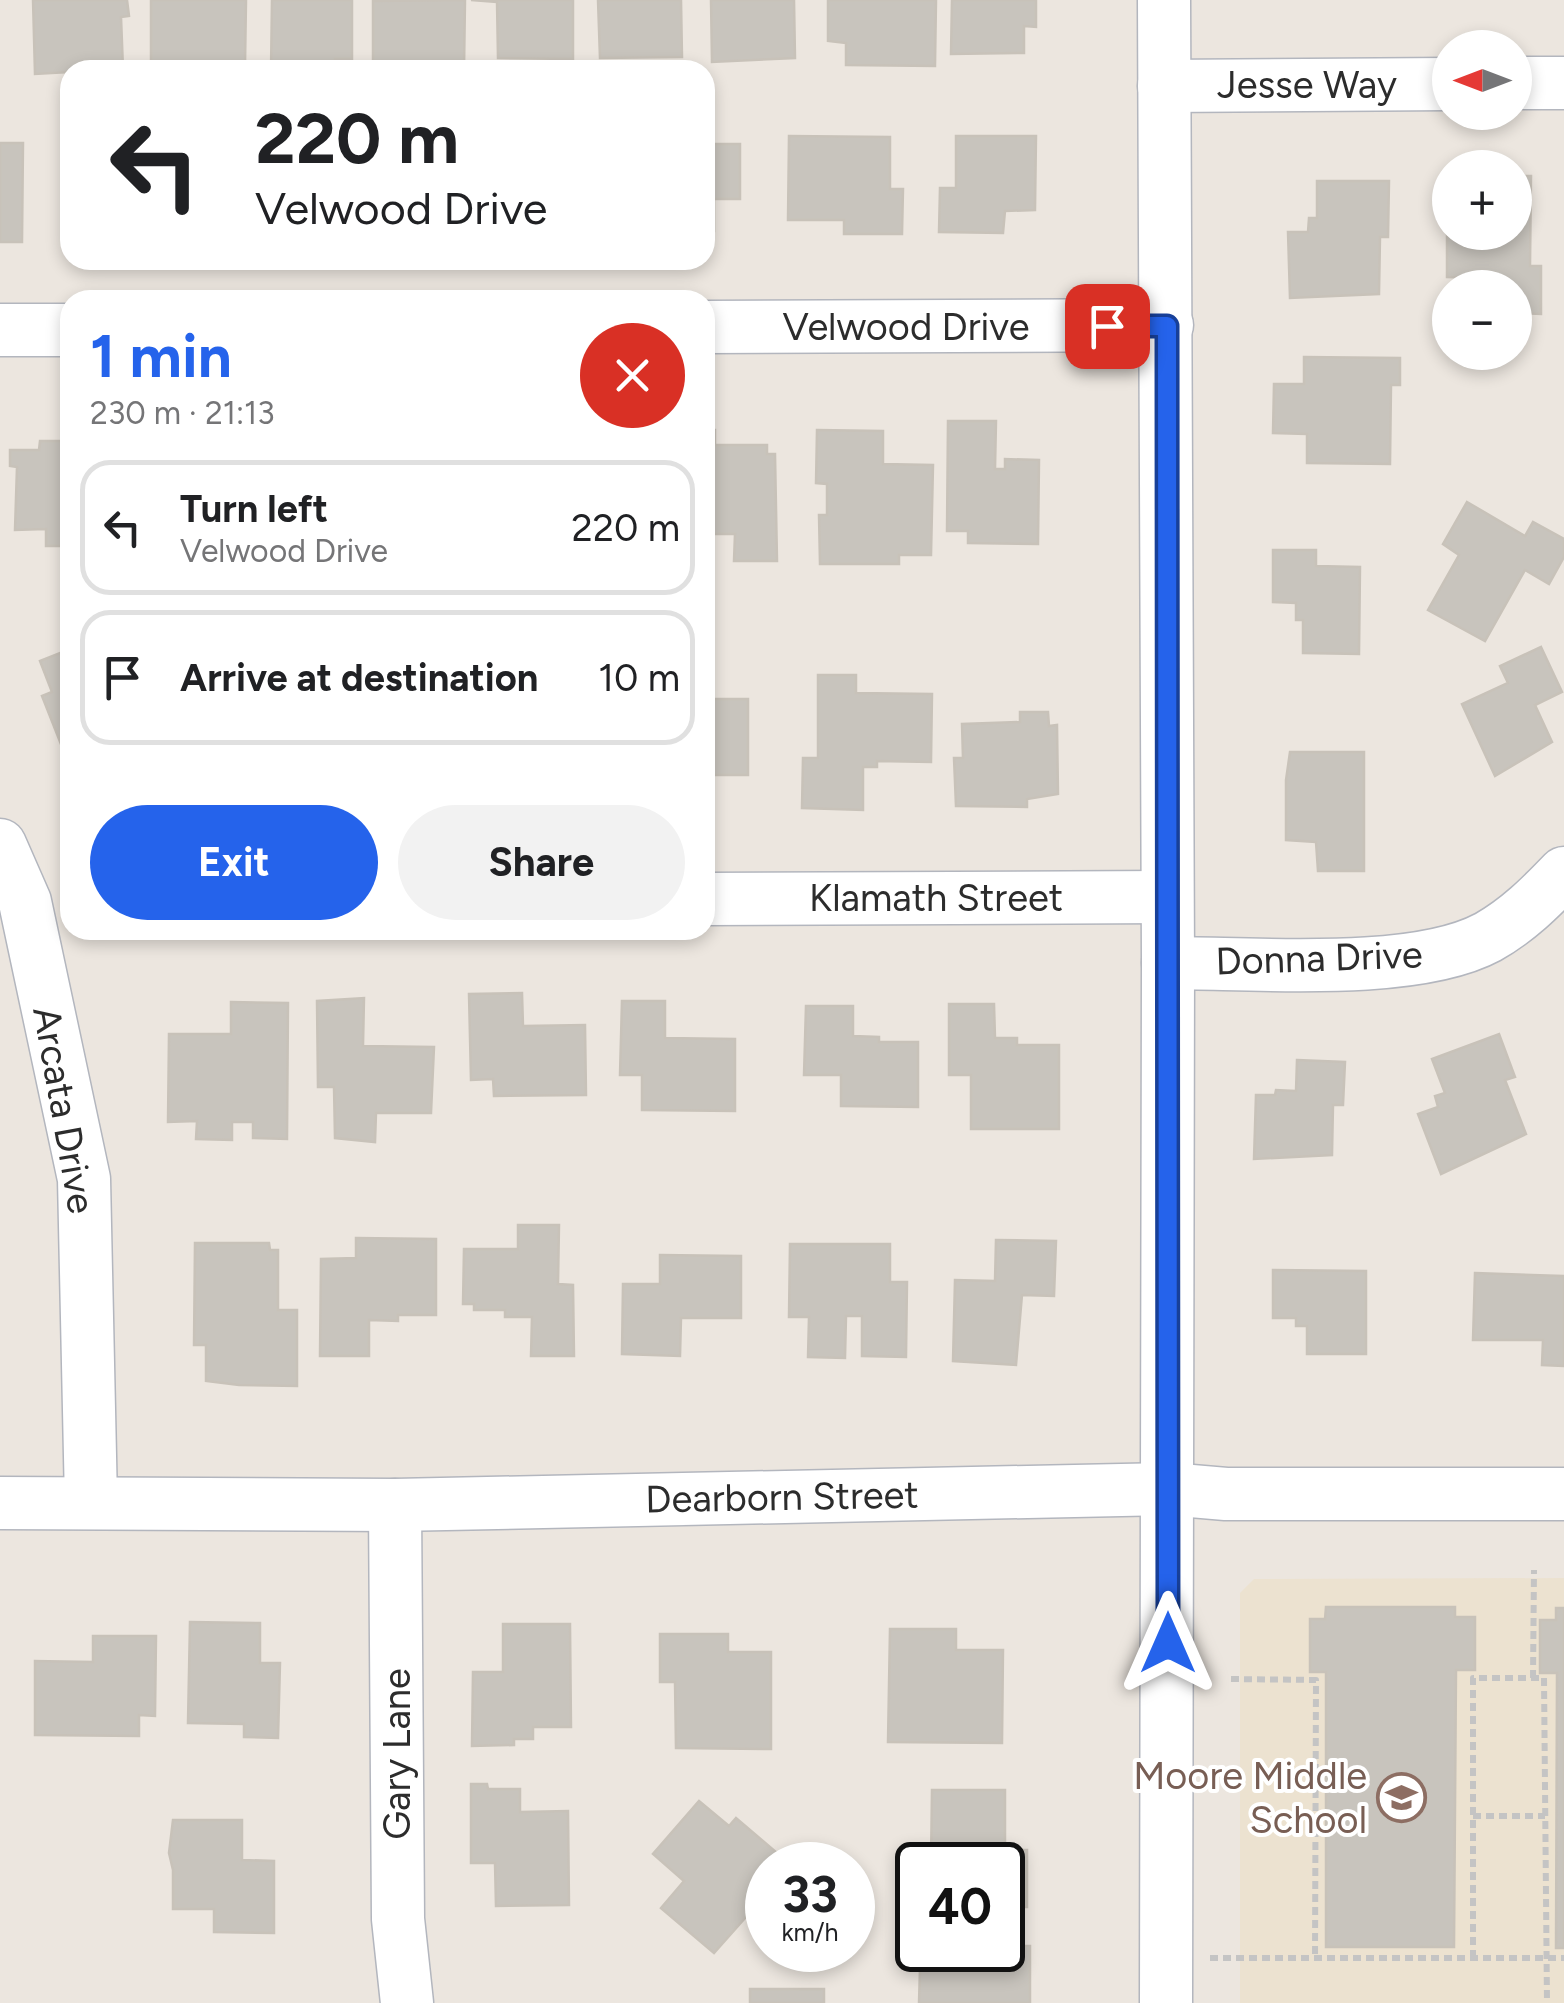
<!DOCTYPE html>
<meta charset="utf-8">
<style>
:root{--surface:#fff;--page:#f2f2f2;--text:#202124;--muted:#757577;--line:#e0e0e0;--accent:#2563eb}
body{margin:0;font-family:Figtree,sans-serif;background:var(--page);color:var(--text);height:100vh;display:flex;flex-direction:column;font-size:38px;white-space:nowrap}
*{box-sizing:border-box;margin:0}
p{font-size:32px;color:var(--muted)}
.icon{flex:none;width:55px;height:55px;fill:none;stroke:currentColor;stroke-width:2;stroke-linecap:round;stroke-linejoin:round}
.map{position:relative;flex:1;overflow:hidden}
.drawer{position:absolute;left:60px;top:290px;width:655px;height:650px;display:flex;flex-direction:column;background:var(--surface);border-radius:30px;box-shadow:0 5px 15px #0003}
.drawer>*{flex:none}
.hud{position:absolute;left:60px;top:60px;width:655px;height:210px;border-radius:30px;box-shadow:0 5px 15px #0003;background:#fff;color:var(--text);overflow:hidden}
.needle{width:65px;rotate:270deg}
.controls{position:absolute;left:1432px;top:30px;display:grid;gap:20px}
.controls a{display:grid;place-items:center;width:100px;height:100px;border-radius:50%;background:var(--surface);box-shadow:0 5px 15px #0003;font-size:50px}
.speed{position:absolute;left:745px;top:1842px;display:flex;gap:20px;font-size:50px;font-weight:700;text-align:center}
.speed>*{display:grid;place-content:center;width:130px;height:130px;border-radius:50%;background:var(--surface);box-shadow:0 5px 15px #0003;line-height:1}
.speed small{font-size:25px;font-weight:400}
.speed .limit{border:5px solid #111;border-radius:15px;background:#fff;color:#111}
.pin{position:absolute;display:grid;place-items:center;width:85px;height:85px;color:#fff;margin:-42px;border-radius:20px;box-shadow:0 5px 15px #0006}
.me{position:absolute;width:110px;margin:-55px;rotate:0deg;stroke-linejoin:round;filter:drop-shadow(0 0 8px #0008)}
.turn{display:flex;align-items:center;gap:35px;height:210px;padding:0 30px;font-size:45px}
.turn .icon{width:130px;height:130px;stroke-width:2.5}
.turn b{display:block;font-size:70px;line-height:85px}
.round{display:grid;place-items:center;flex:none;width:105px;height:105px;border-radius:52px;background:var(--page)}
.overview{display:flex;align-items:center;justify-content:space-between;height:170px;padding:0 30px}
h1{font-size:60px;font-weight:700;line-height:75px;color:var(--accent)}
.button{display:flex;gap:20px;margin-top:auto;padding:20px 30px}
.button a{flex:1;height:115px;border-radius:60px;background:var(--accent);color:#fff;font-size:40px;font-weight:700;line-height:115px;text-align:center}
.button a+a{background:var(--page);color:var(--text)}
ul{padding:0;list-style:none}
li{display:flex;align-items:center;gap:30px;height:135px;margin:0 20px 15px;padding:0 10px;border:5px solid var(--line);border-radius:30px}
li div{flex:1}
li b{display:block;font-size:38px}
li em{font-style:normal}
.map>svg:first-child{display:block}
</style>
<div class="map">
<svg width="1564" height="2003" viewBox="0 0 1564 2003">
<rect width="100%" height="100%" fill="#ece6df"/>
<polygon fill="#ece2d0" points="1564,1578 1564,2003 1240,2003 1240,1593 1254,1579"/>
<g fill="#c8c4bd" stroke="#c8c2b9" stroke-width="2.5">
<polygon points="33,0 127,0 129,16 121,17 123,69 35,74"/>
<polygon points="151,0 246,0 245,66 151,65"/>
<polygon points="272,0 352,0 352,59 335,59 335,70 271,70"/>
<polygon points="465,0 464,70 373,70 373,1"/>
<polygon points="471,0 573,0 573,59 498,58 497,2"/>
<polygon points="598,0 681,0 682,57 600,58"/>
<polygon points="711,0 794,0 795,58 712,62"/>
<polygon points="828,0 936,0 935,66 846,65 846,43 828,41"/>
<polygon points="952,0 1036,0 1036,27 1024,26 1024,53 951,54"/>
<polygon points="789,136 890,137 890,189 903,189 902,234 844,234 844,220 788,220"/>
<polygon points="956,136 1036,136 1035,210 1005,211 1003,233 939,232 940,188 956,188"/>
<polygon points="0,143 23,143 22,242 0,242"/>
<polygon points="705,144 740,144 740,199 714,199 714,231 705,231"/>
<polygon points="1515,176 1531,176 1530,266 1541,266 1541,314 1515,313 1515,288 1487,288 1487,278 1447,277 1447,213 1450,213 1450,232 1515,232"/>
<polygon points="1317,181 1389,181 1388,237 1380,237 1379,294 1290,298 1288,232 1308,232 1309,218 1317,218"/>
<polygon points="1304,357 1400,358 1400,385 1391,385 1390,464 1307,463 1307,434 1273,433 1274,384 1304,384"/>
<polygon points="948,421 996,421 995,469 1005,469 1005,459 1039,460 1038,544 968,543 968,531 947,531"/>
<polygon points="705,430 715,430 715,445 767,445 767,454 775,454 777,561 734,561 735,534 705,534"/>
<polygon points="817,430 883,431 883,464 933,465 931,555 899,555 899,564 820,564 819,515 827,515 827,484 816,483"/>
<polygon points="40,441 70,441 70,546 46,546 46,529 15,530 17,467 10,466 10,450 39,450"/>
<polygon points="1467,502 1525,536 1533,522 1564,539 1564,557 1549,584 1525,570 1485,641 1428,610 1459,555 1443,544"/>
<polygon points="1273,550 1316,550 1316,566 1360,567 1359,654 1303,653 1303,620 1296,620 1296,603 1273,602"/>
<polygon points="1541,647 1562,692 1535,705 1552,742 1495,776 1462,704 1508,683 1500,666"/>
<polygon points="70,649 70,761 68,762 42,696 52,692 40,661"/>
<polygon points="705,675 711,675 711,699 748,699 748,775 707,775"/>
<polygon points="818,675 856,675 856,693 932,694 931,762 877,761 877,767 863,767 863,810 802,808 803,758 818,758"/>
<polygon points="1020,712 1048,712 1049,726 1057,725 1058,794 1027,799 1027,807 956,806 954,758 963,758 962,724 1020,722"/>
<polygon points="1290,752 1364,752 1364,871 1318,871 1316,842 1286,840 1286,780"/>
<polygon points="522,993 523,1026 585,1025 586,1095 494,1096 493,1079 471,1080 469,994"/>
<polygon points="364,998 363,1046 434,1047 431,1113 376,1113 375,1142 335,1138 334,1087 318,1087 317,1001"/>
<polygon points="622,1001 665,1001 665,1038 735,1039 735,1111 642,1110 642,1075 620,1075"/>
<polygon points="231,1002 288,1003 287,1139 253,1138 253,1122 232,1122 232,1140 196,1139 197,1121 168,1122 169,1034 231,1034"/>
<polygon points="949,1004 994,1004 995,1038 1017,1038 1017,1045 1059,1045 1059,1129 971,1129 971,1075 949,1075"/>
<polygon points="806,1006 853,1006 853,1036 879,1037 879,1042 918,1042 918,1107 841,1106 841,1075 804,1075"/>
<polygon points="1499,1034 1515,1077 1505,1080 1526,1134 1441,1174 1418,1114 1438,1107 1435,1096 1445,1093 1432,1059"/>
<polygon points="1297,1060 1345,1062 1343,1105 1333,1105 1332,1155 1254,1159 1256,1095 1275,1095 1276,1090 1296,1091"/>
<polygon points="518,1225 559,1225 558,1284 573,1285 574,1356 531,1356 532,1317 505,1317 505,1310 474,1310 474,1304 463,1304 464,1249 518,1249"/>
<polygon points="356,1238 436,1239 436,1315 398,1315 398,1321 369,1320 369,1356 320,1356 321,1259 356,1258"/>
<polygon points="996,1240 1056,1241 1054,1296 1022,1295 1016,1365 953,1361 955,1280 995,1281"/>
<polygon points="195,1243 269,1243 270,1250 278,1250 278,1310 297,1310 297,1386 239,1385 206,1381 206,1345 194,1345"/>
<polygon points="790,1244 890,1244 890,1282 907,1282 906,1357 862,1356 862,1316 846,1316 845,1358 808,1357 809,1317 789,1317"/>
<polygon points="660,1255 741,1256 741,1318 681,1318 680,1356 622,1354 623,1284 660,1284"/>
<polygon points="1273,1270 1366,1271 1366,1354 1307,1354 1307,1326 1296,1326 1296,1318 1273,1318"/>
<polygon points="1475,1273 1564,1276 1564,1366 1542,1365 1543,1340 1473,1340"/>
<polygon points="1326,1607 1455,1607 1455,1617 1475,1617 1475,1670 1456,1670 1454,1947 1326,1947 1326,1672 1310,1672 1310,1619 1325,1619"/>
<polygon points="1556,1608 1564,1608 1564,1948 1556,1948 1557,1673 1540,1673 1540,1620 1556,1620"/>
<polygon points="190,1622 260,1623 260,1663 280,1663 278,1738 244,1737 244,1724 188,1723"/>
<polygon points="503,1624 570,1624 571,1727 533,1727 533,1739 514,1739 514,1745 472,1746 473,1672 503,1672"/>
<polygon points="890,1629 956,1629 956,1650 1003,1650 1002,1743 888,1742"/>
<polygon points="660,1634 728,1634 728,1652 771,1652 771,1749 676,1748 675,1682 660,1682"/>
<polygon points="93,1636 156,1636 155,1716 139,1715 139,1736 35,1735 35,1661 93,1662"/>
<polygon points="471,1784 487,1784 488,1789 520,1789 520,1812 568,1811 569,1905 496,1906 495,1863 471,1863"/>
<polygon points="932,1790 1005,1790 1005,1850 1027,1850 1027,1907 1002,1907 1002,1865 931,1863"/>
<polygon points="699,1801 729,1826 736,1818 791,1865 768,1865 768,1892 714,1953 661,1908 684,1881 653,1854"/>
<polygon points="173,1820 242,1820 242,1860 274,1861 274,1933 214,1932 214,1909 173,1909 173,1870 169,1853"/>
<polygon points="1002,1946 1030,1946 1030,2003 919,2003 920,1968 984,1968 984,1950 1002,1950"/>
<rect x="750" y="1989" width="74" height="14"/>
</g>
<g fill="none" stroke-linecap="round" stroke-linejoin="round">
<defs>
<g id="minor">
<polyline points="1164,0 1168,963 1166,2003"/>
<polyline points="1515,83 1564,83"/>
<polyline points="1164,86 1450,84"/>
<polyline points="705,327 1167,325"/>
<polyline points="0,330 70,330"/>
<polyline points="0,845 25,902 84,1179 91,1502"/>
<polyline points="705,899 1167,897"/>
<path d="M1168,963C1254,963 1414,977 1488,937C1518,920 1540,898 1564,873"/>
<polyline points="0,1503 395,1505 1168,1489 1226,1494 1564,1494"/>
<polyline points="395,1505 398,1919 407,2003"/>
</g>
</defs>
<use href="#minor" stroke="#b3b6be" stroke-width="55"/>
<g stroke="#c4c4c4" stroke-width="6" stroke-dasharray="8 5" stroke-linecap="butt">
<polyline points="1533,1678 1534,1570"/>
<polyline points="1231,1679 1316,1680 1315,1958"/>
<polyline points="1473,1816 1545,1816"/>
<polyline points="1210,1958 1564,1958"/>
<polyline points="1473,1958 1473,1678 1544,1678 1547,2003"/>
</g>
<use href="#minor" stroke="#fff" stroke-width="52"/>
</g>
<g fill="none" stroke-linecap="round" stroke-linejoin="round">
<defs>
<polyline id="route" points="1107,326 1167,326 1168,1643"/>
</defs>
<use href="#route" stroke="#184099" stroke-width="25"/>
<use href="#route" stroke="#2563eb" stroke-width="18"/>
</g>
<defs>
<symbol id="school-ring" viewBox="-11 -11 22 22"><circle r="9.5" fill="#fff" stroke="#8d6e63" stroke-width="1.5"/><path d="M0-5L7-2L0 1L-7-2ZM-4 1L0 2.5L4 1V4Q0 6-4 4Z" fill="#8d6e63"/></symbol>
</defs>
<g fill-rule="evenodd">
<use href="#school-ring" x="1374" y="1770" width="55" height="55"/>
</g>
<g text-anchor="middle" stroke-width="8" stroke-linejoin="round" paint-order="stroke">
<g font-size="38" fill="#2c2c2c" stroke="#fff">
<text x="1307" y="98">Jesse Way</text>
<text x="906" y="340">Velwood Drive</text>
<text x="936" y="911">Klamath Street</text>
<text transform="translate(1319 958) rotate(-2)" y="13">Donna Drive</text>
<text transform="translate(64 1110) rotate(80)" y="13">Arcata Drive</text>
<text transform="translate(782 1497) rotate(-1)" y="13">Dearborn Street</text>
<text transform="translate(397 1754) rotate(-90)" y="13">Gary Lane</text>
</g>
<g font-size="38" fill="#785e54" stroke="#fff" text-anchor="end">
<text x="1367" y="1789">Moore Middle<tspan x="1367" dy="44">School</tspan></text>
</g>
</g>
</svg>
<div class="controls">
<a><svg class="needle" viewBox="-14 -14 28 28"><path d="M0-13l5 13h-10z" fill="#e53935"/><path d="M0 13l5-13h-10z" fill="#757577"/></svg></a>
<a>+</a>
<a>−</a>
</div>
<div class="speed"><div>33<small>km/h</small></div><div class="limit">40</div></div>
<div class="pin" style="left:1107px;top:326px;background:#d93025"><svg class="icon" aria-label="arrive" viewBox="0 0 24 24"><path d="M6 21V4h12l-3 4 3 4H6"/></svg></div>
<svg class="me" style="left:1168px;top:1643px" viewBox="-20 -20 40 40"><path d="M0-17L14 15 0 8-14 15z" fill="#2563eb" stroke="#fff" stroke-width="4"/></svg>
<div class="hud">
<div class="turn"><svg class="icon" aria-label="left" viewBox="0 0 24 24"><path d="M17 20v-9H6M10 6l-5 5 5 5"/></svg><div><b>220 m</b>Velwood Drive</div></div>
</div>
<section class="drawer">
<div class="overview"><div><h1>1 min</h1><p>230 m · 21:13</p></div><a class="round" style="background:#d93025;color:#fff"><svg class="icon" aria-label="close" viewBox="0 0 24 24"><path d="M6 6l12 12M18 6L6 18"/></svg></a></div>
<ul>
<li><svg class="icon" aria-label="left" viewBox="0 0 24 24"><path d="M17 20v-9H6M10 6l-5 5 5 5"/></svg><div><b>Turn left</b><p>Velwood Drive</p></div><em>220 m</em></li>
<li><svg class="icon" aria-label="arrive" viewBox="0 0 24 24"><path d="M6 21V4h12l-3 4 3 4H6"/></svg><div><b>Arrive at destination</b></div><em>10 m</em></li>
</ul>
<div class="button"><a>Exit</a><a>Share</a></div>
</section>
</div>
